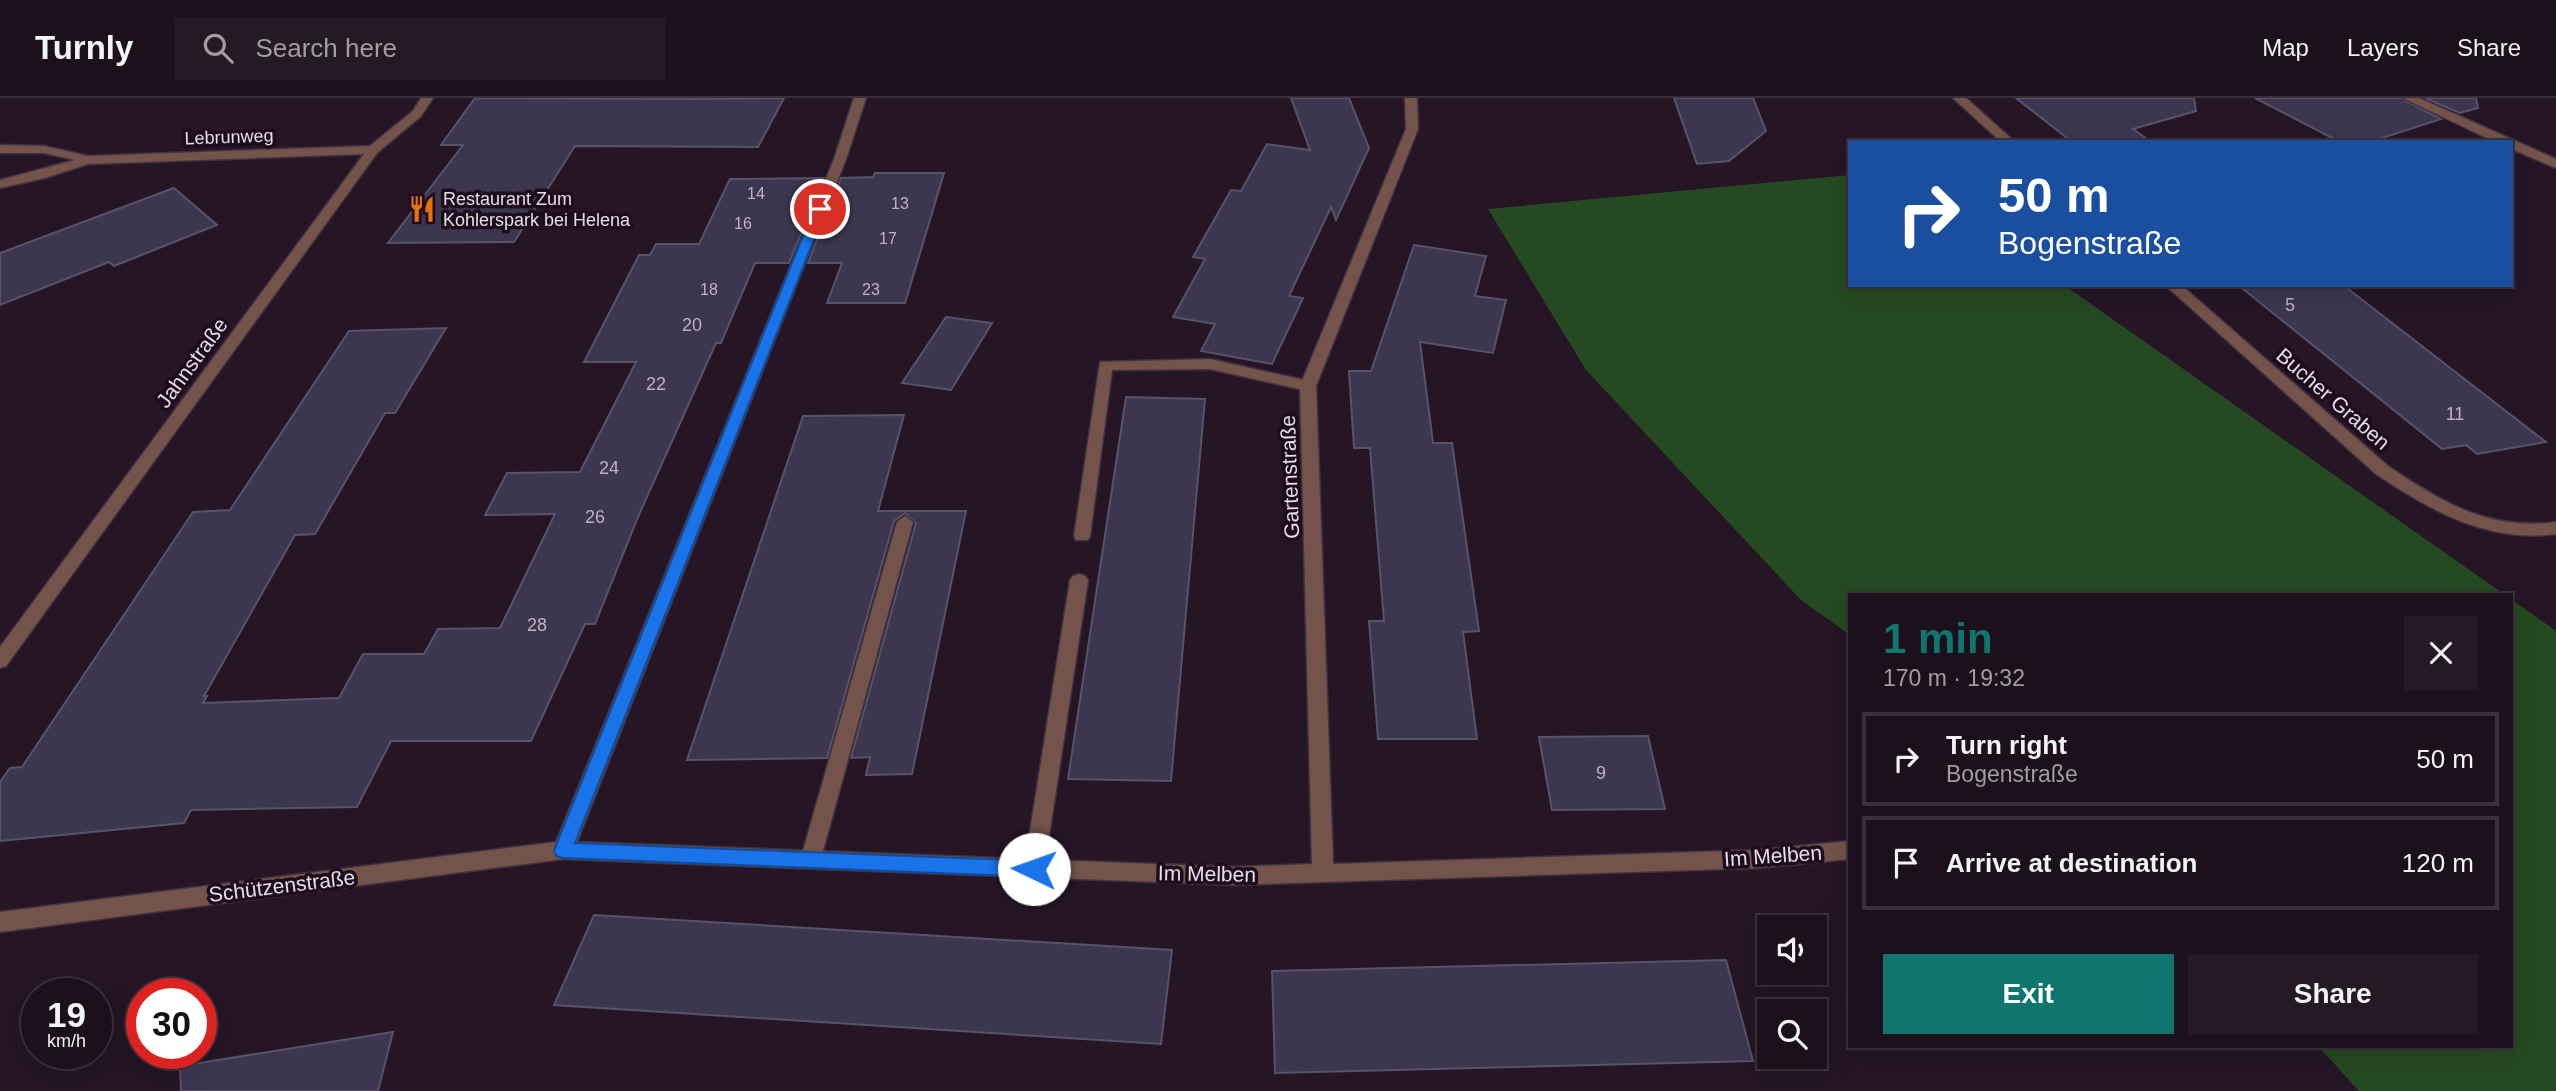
<!DOCTYPE html>
<meta charset="utf-8">
<style>
:root{--surface:#1c101c;--page:#251925;--text:#f1f3f6;--muted:#a09da3;--line:#3a303b;--accent:#0f766e}
body{margin:0;font-family:Arial,sans-serif;background:var(--page);color:var(--text);height:100vh;display:flex;flex-direction:column;font-size:26px;white-space:nowrap}
*{box-sizing:border-box;margin:0}
p{font-size:23px;color:var(--muted)}
.icon{flex:none;width:38px;height:38px;fill:none;stroke:currentColor;stroke-width:2;stroke-linecap:round;stroke-linejoin:round}
.map{position:relative;flex:1;overflow:hidden}
.side{position:absolute;left:1848px;top:495px;width:665px;height:455px;display:flex;flex-direction:column;background:var(--surface);border-radius:0px;box-shadow:0 7px 28px #0002,0 0 0 2px var(--line)}
.side>*{flex:none}
.banner{position:absolute;left:1848px;top:42px;width:665px;height:147px;border-radius:0px;box-shadow:0 7px 28px #0002,0 0 0 2px var(--line);background:#1a4fa0;color:#fff;overflow:hidden}
.controls{position:absolute;left:1757px;top:817px;display:grid;gap:14px}
.controls a{display:grid;place-items:center;width:70px;height:70px;border-radius:0px;background:var(--surface);box-shadow:0 7px 28px #0002,0 0 0 2px var(--line);font-size:35px}
.speed{position:absolute;left:21px;top:880px;display:flex;gap:14px;font-size:35px;font-weight:700;text-align:center}
.speed>*{display:grid;place-content:center;width:91px;height:91px;border-radius:50%;background:var(--surface);box-shadow:0 7px 28px #0002,0 0 0 2px var(--line);line-height:1}
.speed small{font-size:18px;font-weight:400}
.speed .limit{border:10px solid #d22;background:#fff;color:#111}
.pin{position:absolute;display:grid;place-items:center;width:60px;height:60px;color:#fff;margin:-30px;border:4px solid #fff;border-radius:50%;box-shadow:0 2px 7px #0007}
.me{position:absolute;width:77px;margin:-38px;rotate:273deg;stroke-linejoin:round;filter:drop-shadow(0 0 5px #0008)}
.turn{display:flex;align-items:center;gap:24px;height:147px;padding:0 35px;font-size:32px}
.turn .icon{width:91px;height:91px;stroke-width:2.5}
.turn b{display:block;font-size:49px;line-height:60px}
.round{display:grid;place-items:center;flex:none;width:74px;height:74px;border-radius:0px;background:var(--page)}
.head{display:flex;align-items:center;justify-content:space-between;height:119px;padding:0 35px}
h1{font-size:42px;font-weight:800;line-height:52px;color:var(--accent)}
.button{display:flex;gap:14px;margin-top:auto;padding:14px 35px}
.button a{flex:1;height:80px;border-radius:0px;background:var(--accent);color:#fff;font-size:28px;font-weight:800;line-height:80px;text-align:center}
.button a+a{background:var(--page);color:var(--text)}
ul{padding:0;list-style:none}
li{display:flex;align-items:center;gap:21px;height:94px;margin:0 14px 10px;padding:0 21px;border:4px solid var(--line);border-radius:0px}
li div{flex:1}
li b{display:block;font-size:26px}
li em{font-style:normal}
header{display:flex;align-items:center;gap:42px;box-sizing:border-box;height:98px;padding:0 35px;background:var(--surface);border-bottom:2px solid var(--line)}
header strong{font-size:33px}
nav{display:flex;gap:38px;margin-inline-start:auto;font-size:24px}
.search{width:490px;height:63px;background:var(--page);display:flex;align-items:center;gap:18px;box-sizing:border-box;padding:0 24px;border-radius:0px;color:var(--muted);font-size:26px}
.map>svg:first-child{display:block}
</style>
<header>
<strong>Turnly</strong>
<div class="search"><svg class="icon" aria-label="search" viewBox="0 0 24 24"><circle cx="10" cy="10" r="6"/><path d="M15 15l6 6"/></svg>Search here</div>
<nav><a>Map</a><a>Layers</a><a>Share</a></nav>
</header>
<div class="map">
<svg width="2556" height="993" viewBox="0 0 2556 993">
<rect width="100%" height="100%" fill="#251525"/>
<g fill="#254921">
<polygon points="1850,77 1850,187 2064,187 2505,497 1850,497 1850,537 1801,502 1586,272 1488,111"/>
<polygon points="2511,501 2556,533 2556,993 2359,993 2319,949 2511,948"/>
</g>
<g fill="#3c374f" stroke="#57536b" stroke-width="2">
<polygon points="475,0 696,1 784,0 758,49 575,48 514,144 388,145 463,47 441,47"/>
<polygon points="1291,0 1349,0 1369,50 1336,122 1331,109 1289,198 1303,200 1272,266 1201,253 1215,226 1173,219 1205,161 1193,159 1231,92 1241,93 1267,46 1310,52"/>
<polygon points="1674,0 1753,0 1766,33 1729,63 1697,66"/>
<polygon points="2016,0 2194,0 2196,13 2133,31 2151,44 2072,44"/>
<polygon points="2255,0 2401,0 2441,21 2370,44 2340,44"/>
<polygon points="2425,0 2476,0 2478,10 2460,15"/>
<polygon points="875,75 944,75 905,205 827,205 842,165 808,165 841,80 873,79"/>
<polygon points="824,80 789,165 755,165 721,245 716,245 638,419 595,526 585,526 531,643 391,643 357,709 191,712 184,725 0,743 0,684 10,670 22,669 193,414 230,412 349,233 446,230 395,315 385,315 315,436 295,437 204,598 207,598 203,605 339,600 363,556 424,556 438,531 500,530 555,416 485,417 507,375 580,374 636,264 584,264 639,157 650,157 656,146 699,146 730,81"/>
<polygon points="174,90 217,127 114,168 109,164 0,207 0,155"/>
<polygon points="1414,147 1486,158 1475,198 1506,202 1493,255 1420,244 1433,345 1452,345 1479,533 1463,534 1477,641 1378,641 1369,523 1384,523 1370,350 1354,350 1349,273 1371,273"/>
<polygon points="2238,187 2343,187 2546,344 2477,356 2466,347 2442,351"/>
<polygon points="946,219 992,225 951,292 902,285"/>
<polygon points="1126,299 1205,301 1171,683 1068,681"/>
<polygon points="904,317 878,413 966,413 912,676 866,677 870,659 851,660 916,425 905,415 894,423 827,660 687,662 803,318"/>
<polygon points="1648,638 1665,711 1552,712 1539,639"/>
<polygon points="594,817 1172,852 1161,946 554,907"/>
<polygon points="1726,862 1753,963 1275,975 1272,873"/>
<polygon points="393,934 378,993 181,993 180,968"/>
</g>
<g fill="none" stroke-linecap="round" stroke-linejoin="round">
<defs>
<g id="lane">
<polygon points="1210,261 1308,283 1316,288 1308,293 1210,271 1112,272 1090,438 1088,442 1076,442 1074,438 1100,264"/>
<polygon points="905,418 913,424 821,760 818,766 811,769 804,766 801,760 897,424"/>
<polygon points="1079,476 1085,478 1088,482 1044,771 1041,777 1034,780 1027,777 1024,771 1070,482 1073,478"/>
</g>
<g id="street">
<polygon points="421,0 433,0 421,18 377,55 6,568 0,570 0,549 364,56 88,66 45,80 0,90 0,82 75,62 44,55 0,55 0,47 44,48 88,58 370,48 413,13"/>
<polygon points="854,0 866,0 846,61 577,744 1235,769 1312,766 1300,288 1406,31 1405,0 1417,0 1418,31 1316,288 1333,766 1757,752 1850,743 1850,761 1757,770 1235,787 563,761 0,834 0,814 556,744 834,61"/>
<polygon points="1953,0 1966,0 2015,44 2001,44"/>
<polygon points="2403,0 2419,0 2556,61 2556,70 2511,51 2511,44 2495,44"/>
<path d="M2165,187H2181L2388,368C2441,404 2489,433 2556,424V436C2488,445 2431,413 2376,376Z"/>
</g>
</defs>
<use href="#lane" stroke="#403140" stroke-width="3"/>
<use href="#street" stroke="#403140" stroke-width="3"/>
<use href="#lane" fill="#73534a" fill-rule="evenodd"/>
<use href="#street" fill="#73534a" fill-rule="evenodd"/>
</g>
<polygon fill="#1a73e8" stroke="#114b97" stroke-width="2" points="820,107 826,111 575,745 1034,763 1041,765 1044,771 1041,777 1034,779 563,760 556,758 554,752 814,111"/>
<defs>
<symbol id="restaurant-bare" viewBox="-9 -9 18 18"><path d="M-5-6h1v4h1v-4h1v4h1v-4h1v5L-1.5 .5V6h-2V.5L-5-1ZM5-6V6H3V1.5H1.5Q1.5-4 5-6Z" fill="#e8710a" stroke="#1c0c1c" stroke-width="2.5" paint-order="stroke"/></symbol>
</defs>
<g fill-rule="evenodd">
<use href="#restaurant-bare" x="403" y="92" width="38" height="38"/>
</g>
<g text-anchor="middle" stroke-width="7" stroke-linejoin="round" paint-order="stroke">
<g font-size="16" fill="#bdb3c1">
<text x="756" y="101">14</text>
<text x="900" y="111">13</text>
<text x="743" y="131">16</text>
<text x="888" y="146">17</text>
<text x="709" y="197">18</text>
<text x="871" y="197">23</text>
</g>
<g font-size="18" fill="#e8dce7" stroke="#1c0c1c">
<text transform="translate(229 39) rotate(-2)" y="6">Lebrunweg</text>
</g>
<g font-size="18" fill="#e8dce7" stroke="#1c0c1c" text-anchor="start">
<text x="443" y="107">Restaurant Zum<tspan x="443" dy="21">Kohlerspark bei Helena</tspan></text>
</g>
<g font-size="18" fill="#bdb3c1">
<text x="2290" y="213">5</text>
<text x="692" y="233">20</text>
<text x="656" y="292">22</text>
<text x="2455" y="322">11</text>
<text x="609" y="376">24</text>
<text x="595" y="425">26</text>
<text x="537" y="533">28</text>
<text x="1601" y="681">9</text>
</g>
<g font-size="21" fill="#e8dce7" stroke="#1c0c1c">
<text transform="translate(192 265) rotate(-54)" y="7">Jahnstraße</text>
<text transform="translate(2333 301) rotate(41)" y="7">Bucher Graben</text>
<text transform="translate(1290 379) rotate(-92)" y="7">Gartenstraße</text>
<text transform="translate(1773 758) rotate(-4)" y="7">Im Melben</text>
<text transform="translate(1207 776) rotate(1)" y="7">Im Melben</text>
<text transform="translate(282 788) rotate(-7)" y="7">Schützenstraße</text>
</g>
</g>
</svg>
<div class="controls">
<a><svg class="icon" aria-label="sound" viewBox="0 0 24 24"><path d="M4 9h4l5-4v14l-5-4H4zM17 9q2 3 0 6"/></svg></a>
<a><svg class="icon" aria-label="search" viewBox="0 0 24 24"><circle cx="10" cy="10" r="6"/><path d="M15 15l6 6"/></svg></a>
</div>
<div class="speed"><div>19<small>km/h</small></div><div class="limit">30</div></div>
<div class="pin" style="left:820px;top:111px;background:#d93025"><svg class="icon" aria-label="arrive" viewBox="0 0 24 24"><path d="M6 21V4h12l-3 4 3 4H6"/></svg></div>
<svg class="me" style="left:1034px;top:771px" viewBox="-20 -20 40 40"><circle r="19" fill="#fff"/><path d="M0-13L10 11 0 6-10 11z" fill="#1a73e8"/></svg>
<div class="banner">
<div class="turn"><svg class="icon" aria-label="right" viewBox="0 0 24 24"><path d="M7 20v-9h11M14 6l5 5-5 5"/></svg><div><b>50 m</b>Bogenstraße</div></div>
</div>
<section class="side">
<div class="head"><div><h1>1 min</h1><p>170 m · 19:32</p></div><a class="round"><svg class="icon" aria-label="close" viewBox="0 0 24 24"><path d="M6 6l12 12M18 6L6 18"/></svg></a></div>
<ul>
<li><svg class="icon" aria-label="right" viewBox="0 0 24 24"><path d="M7 20v-9h11M14 6l5 5-5 5"/></svg><div><b>Turn right</b><p>Bogenstraße</p></div><em>50 m</em></li>
<li><svg class="icon" aria-label="arrive" viewBox="0 0 24 24"><path d="M6 21V4h12l-3 4 3 4H6"/></svg><div><b>Arrive at destination</b></div><em>120 m</em></li>
</ul>
<div class="button"><a>Exit</a><a>Share</a></div>
</section>
</div>
